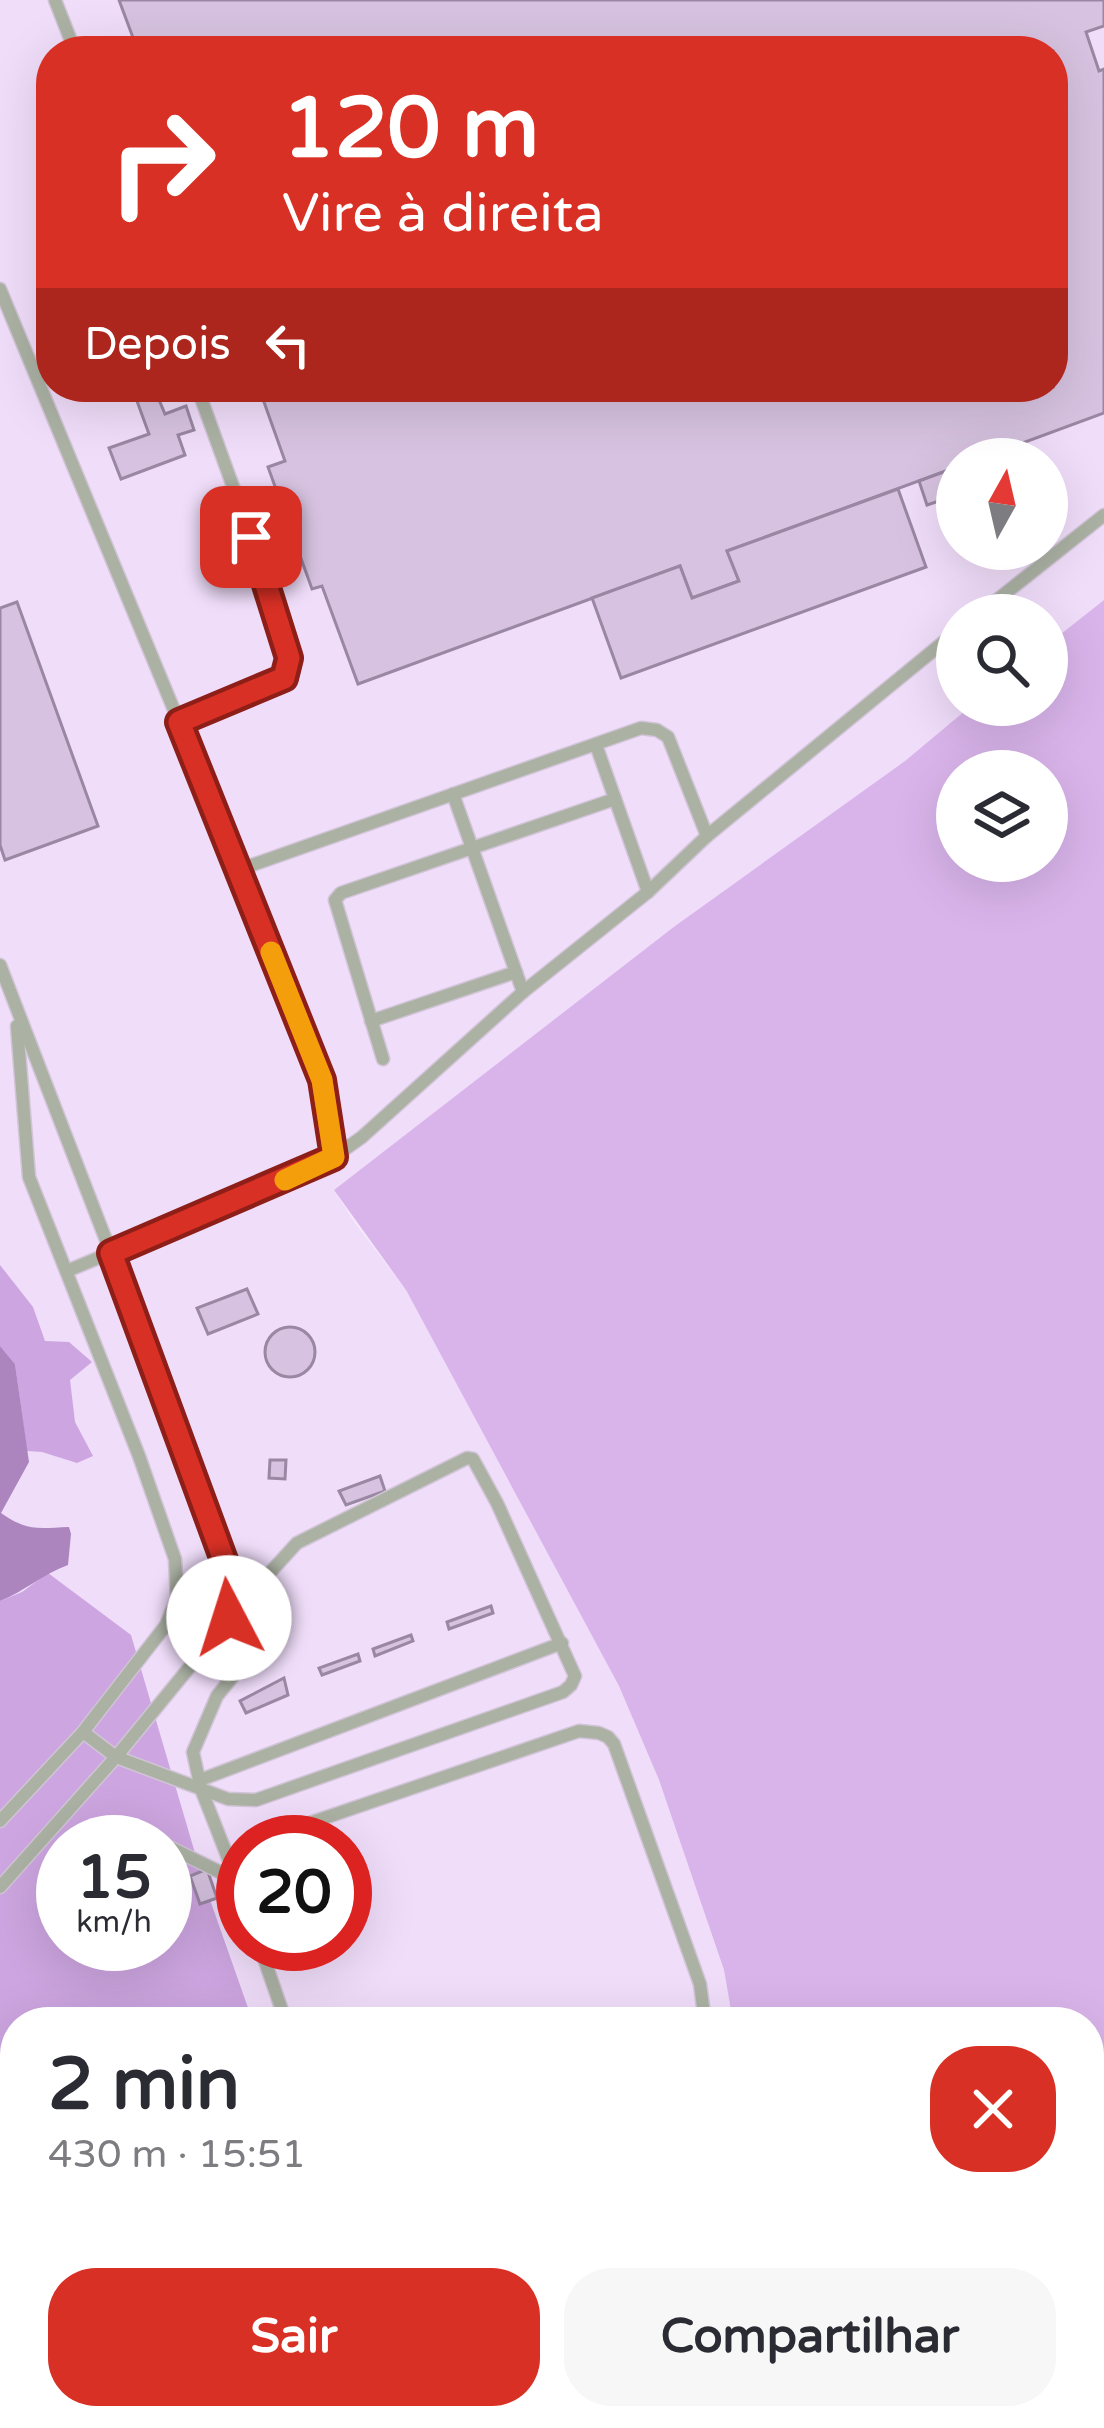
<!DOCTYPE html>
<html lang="pt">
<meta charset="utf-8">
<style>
:root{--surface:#fff;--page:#f7f7f7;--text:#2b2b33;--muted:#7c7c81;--accent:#d93025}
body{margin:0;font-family:"Varela Round",sans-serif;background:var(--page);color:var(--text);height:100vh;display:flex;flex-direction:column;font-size:45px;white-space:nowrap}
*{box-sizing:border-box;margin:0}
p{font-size:39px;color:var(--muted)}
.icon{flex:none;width:66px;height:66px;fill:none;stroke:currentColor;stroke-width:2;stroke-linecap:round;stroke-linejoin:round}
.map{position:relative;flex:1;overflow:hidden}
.sheet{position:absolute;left:0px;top:2007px;width:1104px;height:423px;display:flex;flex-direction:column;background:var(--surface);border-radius:48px 48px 0 0;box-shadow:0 12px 48px #0002}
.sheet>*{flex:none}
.top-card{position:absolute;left:36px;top:36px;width:1032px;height:366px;border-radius:48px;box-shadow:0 12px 48px #0002;background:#d93025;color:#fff;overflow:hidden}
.needle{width:78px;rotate:8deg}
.tools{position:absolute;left:936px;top:438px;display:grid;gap:24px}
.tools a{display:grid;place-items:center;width:132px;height:132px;border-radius:50%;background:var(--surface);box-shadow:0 12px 48px #0002;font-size:60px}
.speed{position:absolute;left:36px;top:1815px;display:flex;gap:24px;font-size:60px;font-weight:700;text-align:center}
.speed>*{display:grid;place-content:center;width:156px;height:156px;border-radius:50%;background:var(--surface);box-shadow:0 12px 48px #0002;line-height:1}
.speed small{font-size:30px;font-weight:400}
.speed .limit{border:18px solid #d22;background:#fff;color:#111}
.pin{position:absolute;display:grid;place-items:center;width:102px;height:102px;color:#fff;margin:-51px;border-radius:24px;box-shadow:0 6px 18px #0006}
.me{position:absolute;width:132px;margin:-66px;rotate:355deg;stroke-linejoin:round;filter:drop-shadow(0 0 9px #0008)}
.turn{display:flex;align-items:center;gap:42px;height:252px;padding:0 48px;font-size:54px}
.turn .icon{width:156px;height:156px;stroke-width:2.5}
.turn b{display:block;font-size:84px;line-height:102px}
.then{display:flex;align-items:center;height:114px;padding:0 48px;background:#0003;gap:24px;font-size:45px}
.round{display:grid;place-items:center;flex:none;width:126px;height:126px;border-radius:48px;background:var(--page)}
.headline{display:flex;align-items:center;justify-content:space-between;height:204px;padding:0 48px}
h1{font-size:72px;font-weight:700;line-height:90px}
.action{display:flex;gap:24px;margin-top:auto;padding:24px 48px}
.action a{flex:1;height:138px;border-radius:48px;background:var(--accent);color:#fff;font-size:48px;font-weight:700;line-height:138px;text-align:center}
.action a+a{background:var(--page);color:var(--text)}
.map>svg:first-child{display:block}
</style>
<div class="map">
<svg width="1104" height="2428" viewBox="0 0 1104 2428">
<rect width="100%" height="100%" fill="#f6e9fc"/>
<path fill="#f0ddfa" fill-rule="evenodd" d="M0,0H1104V600L1047,645V615H957V705H972L905,761L675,926L334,1190L355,1223L406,1290L619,1686L659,1780L724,1970L733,2022H15V2415H371L358,2428H0ZM51,51H1053V387H51ZM957,459H1047V549H957ZM63,1842H165V1944H63ZM243,1842H345V1944H243Z"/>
<g fill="#d9b4eb" fill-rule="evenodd">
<path d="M1104,600V2183L1089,2189V2022H733L724,1970L659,1780L619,1686L406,1290L334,1190L675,926L905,761L972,705H1047V645ZM957,771H1047V861H957Z"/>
<polygon points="1104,2277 1104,2384 1089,2390 1089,2282"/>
<polygon points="734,2415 1022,2415 988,2428 700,2428"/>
</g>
<g fill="#cda5e0" fill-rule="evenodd">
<polygon points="0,1265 33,1307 45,1341 69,1342 92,1362 70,1380 75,1422 93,1456 77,1463 42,1452 27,1451 15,1364 0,1346"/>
<path d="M48,1573L131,1635L202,1877L253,2022H15V2415H285L271,2428H0V1601L22,1592ZM63,1842H165V1944H63Z"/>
</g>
<path fill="#ac85be" d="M0,1346L15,1364L29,1462L1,1513C28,1532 39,1528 69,1527L71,1534L68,1565C43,1574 25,1591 0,1601Z"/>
<g fill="#d7c3e1" stroke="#9a87a3" stroke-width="3">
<polygon points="119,0 1104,0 1104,26 1086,32 1099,71 1104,69 1104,413 979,459 957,459 957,467 727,551 739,581 692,598 680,566 358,684 322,586 312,589 268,467 285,461 259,388 242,395 239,387 1053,387 1053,51 138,51"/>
<polygon points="157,395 165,414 186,406 194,430 178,435 185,455 121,479 109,448 149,434 137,401"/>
<polygon points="957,467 957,495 927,505 919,481"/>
<polygon points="898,489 926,567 621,678 592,598 680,566 692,598 739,581 727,551"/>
<polygon points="17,602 98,826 5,860 0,845 0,608"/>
<polygon points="247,1289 258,1314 208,1334 197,1308"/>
<circle cx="290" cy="1352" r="25"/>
<polygon points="270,1460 286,1460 285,1479 269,1478"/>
<polygon points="380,1476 385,1491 346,1505 339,1491"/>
<polygon points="491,1606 493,1613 449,1629 447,1622"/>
<polygon points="411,1635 413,1641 375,1656 373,1649"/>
<polygon points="358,1654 360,1661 322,1675 319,1668"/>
<polygon points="284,1678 288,1695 246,1713 240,1701"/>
<polygon points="207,1869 217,1898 200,1904 190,1876"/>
</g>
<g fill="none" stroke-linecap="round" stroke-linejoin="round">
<defs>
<g id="lane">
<polyline points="55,0 75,51"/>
<polyline points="0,289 179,722 322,1080 334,1157"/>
<polyline points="978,615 1104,515"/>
<polyline points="179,722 284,678 289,657 265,575 197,387"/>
<polyline points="596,745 648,892"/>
<polyline points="453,794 523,992"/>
<polyline points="238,870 641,728 657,730 668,737 707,836"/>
<polyline points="0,965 111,1253 228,1571 232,1597 229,1619 116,1757 0,1887"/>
<polyline points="371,1021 516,972"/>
<polyline points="383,1059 335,900 341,893 615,799"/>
<polyline points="67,1271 285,1180 334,1157 362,1137 523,992 648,892 707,836 957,631"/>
<polyline points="83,1732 116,1757 228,1799 256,1800 563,1692 571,1685 575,1676 497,1503 473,1459 467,1458 297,1543 265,1578 267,1623 262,1640 217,1696 193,1752 201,1789 243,1896"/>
<polyline points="200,1780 562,1643"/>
<polyline points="0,1821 83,1732 166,1625 177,1598 175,1559 139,1456 29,1177 17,1026"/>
<polyline points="67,1842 104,1838 150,1842"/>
<polyline points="254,1842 579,1731 599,1733 608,1737 614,1744 700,1984 705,2022"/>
<polyline points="165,1845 236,1880"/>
<polyline points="259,1944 286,2022"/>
<polyline points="321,2428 333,2415"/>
</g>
<g id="primary">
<polyline points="1089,2251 1104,2246"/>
<polyline points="620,2428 654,2415"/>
</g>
<polyline id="highway" points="1048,2428 1083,2415"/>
</defs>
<use href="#lane" stroke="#d0c4d6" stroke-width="15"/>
<use href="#primary" stroke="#d0c4d6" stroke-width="39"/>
<use href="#highway" stroke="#d0c4d6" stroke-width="39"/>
<use href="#lane" stroke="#abb2a4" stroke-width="12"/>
<use href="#primary" stroke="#727f66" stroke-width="36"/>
<use href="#highway" stroke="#5e6c50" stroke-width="36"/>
</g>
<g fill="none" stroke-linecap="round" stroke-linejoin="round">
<defs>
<polyline id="route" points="229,1618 232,1597 228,1571 111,1253 334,1157 322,1080 179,722 284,678 289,658 251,537"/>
</defs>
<use href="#route" stroke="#8d1f18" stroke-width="30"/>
<use href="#route" stroke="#d93025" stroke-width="21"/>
<polyline stroke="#f59e0b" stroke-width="21" points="271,952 322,1080 334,1157 285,1180"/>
</g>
</svg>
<div class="tools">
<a><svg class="needle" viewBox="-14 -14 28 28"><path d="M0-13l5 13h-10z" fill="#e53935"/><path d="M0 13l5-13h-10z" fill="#7c7c81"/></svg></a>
<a><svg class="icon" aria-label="search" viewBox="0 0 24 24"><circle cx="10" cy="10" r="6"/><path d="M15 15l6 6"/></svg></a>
<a><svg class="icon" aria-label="layers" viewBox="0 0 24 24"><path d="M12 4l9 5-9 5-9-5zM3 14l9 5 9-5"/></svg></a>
</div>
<div class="speed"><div>15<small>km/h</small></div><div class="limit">20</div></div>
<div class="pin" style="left:251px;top:537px;background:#d93025"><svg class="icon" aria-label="arrive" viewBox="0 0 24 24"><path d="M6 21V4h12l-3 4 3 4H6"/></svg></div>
<svg class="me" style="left:229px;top:1618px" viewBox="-20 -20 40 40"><circle r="19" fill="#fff"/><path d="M0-13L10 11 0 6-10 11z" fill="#d93025"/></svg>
<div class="top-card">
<div class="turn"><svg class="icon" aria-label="right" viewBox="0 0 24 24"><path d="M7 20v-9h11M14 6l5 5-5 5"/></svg><div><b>120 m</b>Vire à direita</div></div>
<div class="then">Depois<svg class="icon" aria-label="left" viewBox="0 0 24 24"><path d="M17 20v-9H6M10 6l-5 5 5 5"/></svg></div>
</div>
<section class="sheet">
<div class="headline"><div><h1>2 min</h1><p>430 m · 15:51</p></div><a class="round" style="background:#d93025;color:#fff"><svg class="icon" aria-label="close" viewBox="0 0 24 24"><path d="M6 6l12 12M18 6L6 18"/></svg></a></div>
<div class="action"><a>Sair</a><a>Compartilhar</a></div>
</section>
</div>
